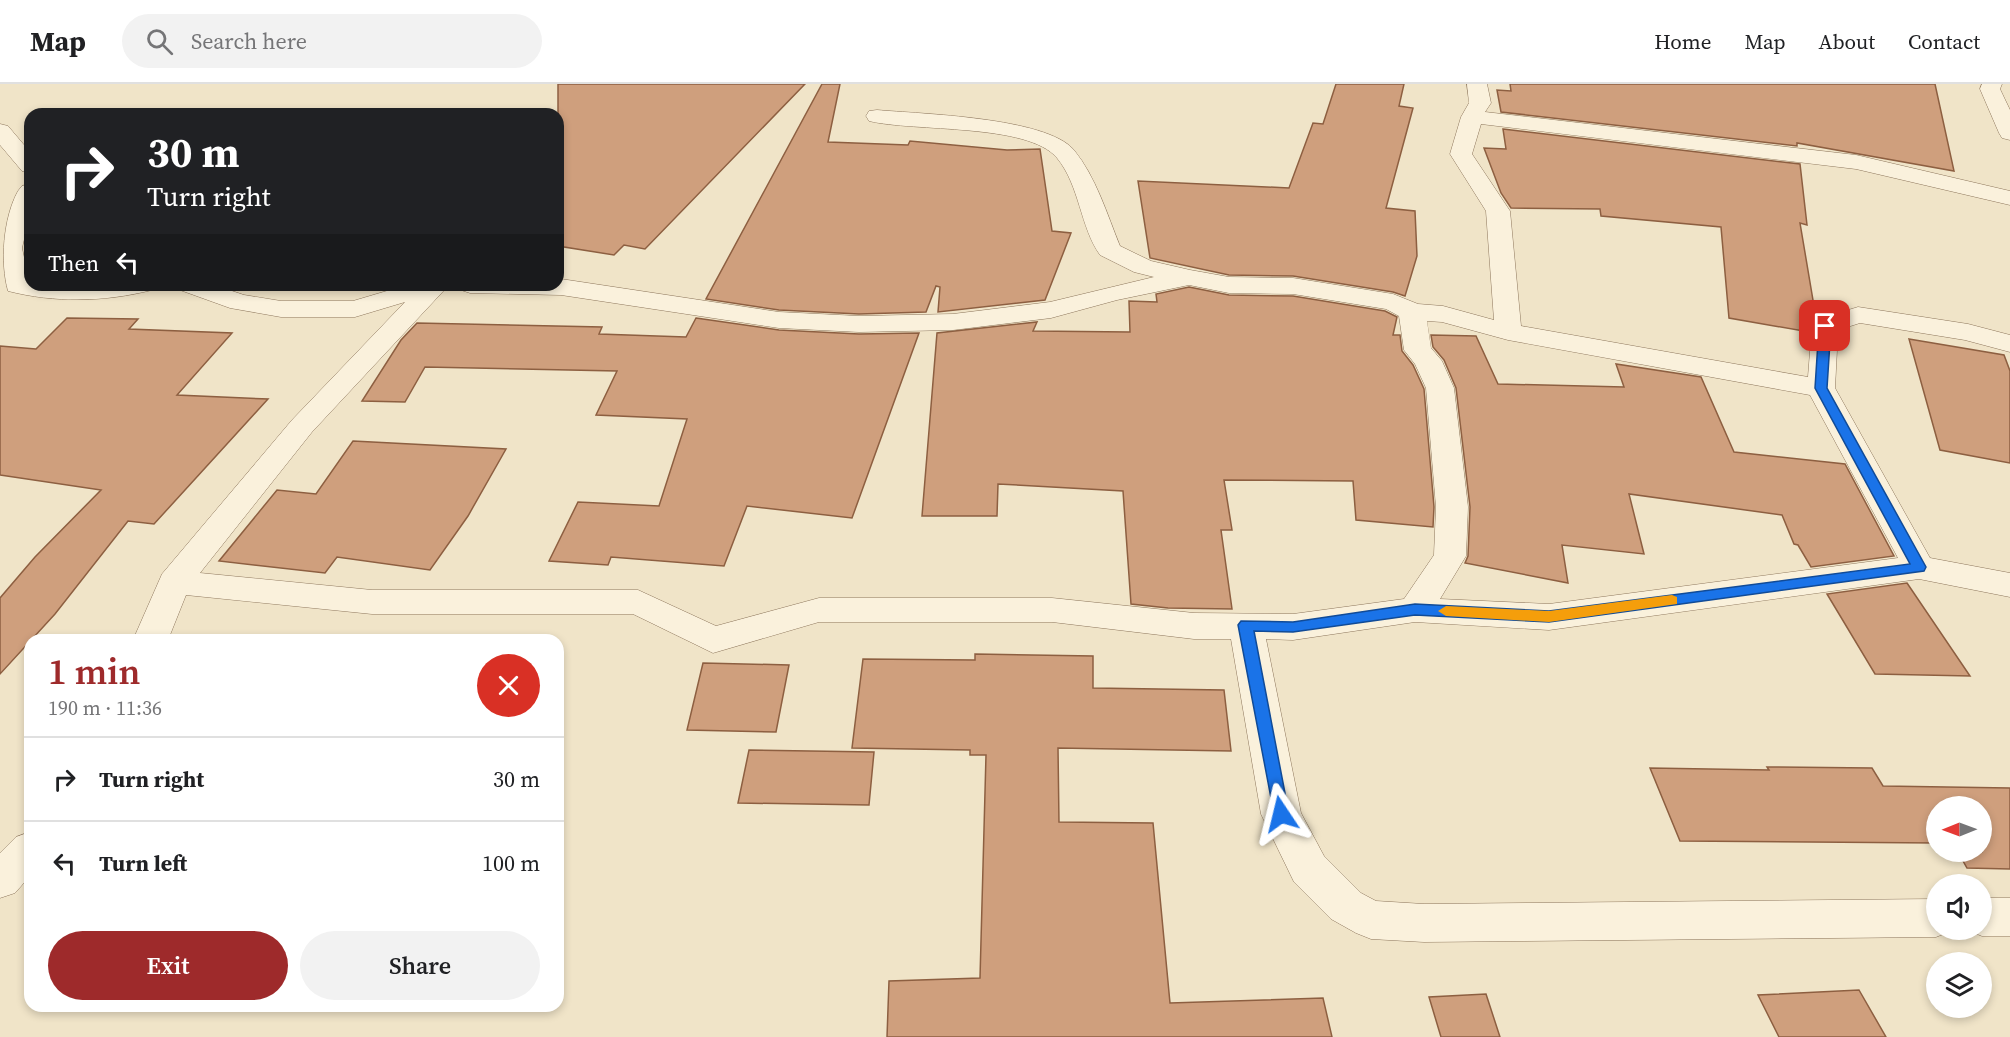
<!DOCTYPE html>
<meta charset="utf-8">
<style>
:root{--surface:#fff;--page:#f2f2f2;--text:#202124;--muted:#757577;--line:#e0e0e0;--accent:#9e2a2b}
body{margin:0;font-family:"Source Serif 4",serif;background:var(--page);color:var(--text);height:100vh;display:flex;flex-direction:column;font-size:22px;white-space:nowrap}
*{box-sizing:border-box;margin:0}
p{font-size:20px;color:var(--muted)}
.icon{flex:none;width:33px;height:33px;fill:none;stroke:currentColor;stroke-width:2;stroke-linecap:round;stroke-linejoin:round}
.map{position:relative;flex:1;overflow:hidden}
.sheet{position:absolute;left:24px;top:550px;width:540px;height:378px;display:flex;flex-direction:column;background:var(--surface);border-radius:18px;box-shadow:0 3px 9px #0003}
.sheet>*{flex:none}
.top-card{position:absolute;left:24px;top:24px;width:540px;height:183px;border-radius:18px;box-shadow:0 3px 9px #0003;background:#202124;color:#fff;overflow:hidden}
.needle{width:39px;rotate:269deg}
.fabs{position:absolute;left:1926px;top:712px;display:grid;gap:12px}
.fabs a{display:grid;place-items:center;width:66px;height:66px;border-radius:50%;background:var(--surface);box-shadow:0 3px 9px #0003;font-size:30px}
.pin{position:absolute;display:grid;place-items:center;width:51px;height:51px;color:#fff;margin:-26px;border-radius:12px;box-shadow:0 3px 9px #0006}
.me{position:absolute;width:66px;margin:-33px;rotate:350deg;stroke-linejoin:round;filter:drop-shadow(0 0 4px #0008)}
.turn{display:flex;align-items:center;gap:21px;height:126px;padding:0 24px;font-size:27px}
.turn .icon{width:78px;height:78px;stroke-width:2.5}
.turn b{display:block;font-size:42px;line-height:51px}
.then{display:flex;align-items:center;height:57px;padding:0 24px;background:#0003;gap:12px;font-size:22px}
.round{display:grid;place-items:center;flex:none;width:63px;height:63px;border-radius:32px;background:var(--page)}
.overview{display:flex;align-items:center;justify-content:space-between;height:102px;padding:0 24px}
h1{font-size:36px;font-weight:600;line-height:45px;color:var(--accent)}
.primary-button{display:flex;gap:12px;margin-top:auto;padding:12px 24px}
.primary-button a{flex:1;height:69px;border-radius:36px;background:var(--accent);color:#fff;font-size:24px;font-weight:600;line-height:69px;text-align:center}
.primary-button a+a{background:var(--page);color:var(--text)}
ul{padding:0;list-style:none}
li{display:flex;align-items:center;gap:18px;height:84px;padding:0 24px;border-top:2px solid var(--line)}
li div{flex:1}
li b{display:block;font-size:22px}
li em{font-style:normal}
header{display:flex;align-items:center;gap:36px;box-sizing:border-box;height:84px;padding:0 30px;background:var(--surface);border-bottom:2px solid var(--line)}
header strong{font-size:28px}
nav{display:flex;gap:33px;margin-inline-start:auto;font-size:21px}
.search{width:420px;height:54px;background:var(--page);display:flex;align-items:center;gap:15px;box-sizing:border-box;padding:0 21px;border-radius:33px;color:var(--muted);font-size:22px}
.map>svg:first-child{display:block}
</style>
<header>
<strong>Map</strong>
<div class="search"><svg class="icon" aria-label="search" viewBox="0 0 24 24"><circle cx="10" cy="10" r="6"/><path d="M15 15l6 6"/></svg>Search here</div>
<nav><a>Home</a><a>Map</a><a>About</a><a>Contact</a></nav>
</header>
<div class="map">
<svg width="2010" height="953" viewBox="0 0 2010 953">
<rect width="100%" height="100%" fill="#f0e4c8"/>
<g fill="#cf9f7d" stroke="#8d5f41" stroke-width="1.5">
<polygon points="558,0 805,0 645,165 624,161 614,171 558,162"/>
<polygon points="822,0 840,0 828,58 908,61 910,57 1007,66 1040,65 1052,147 1071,149 1045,216 938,228 940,203 936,202 926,228 859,230 779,226 706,215"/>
<polygon points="1336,0 1404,0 1399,22 1413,24 1386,124 1415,127 1417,172 1405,212 1393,208 1293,192 1229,191 1150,174 1138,97 1289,104 1313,39 1323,40"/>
<polygon points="1510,0 1935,0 1954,87 1797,59 1797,62 1501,28 1497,6 1511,7"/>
<polygon points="1503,45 1800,80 1807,141 1800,139 1816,234 1810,241 1809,248 1729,234 1721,143 1601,132 1600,125 1511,124 1501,109 1484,64 1506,65"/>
<polygon points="1189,203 1229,211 1293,212 1385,227 1397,233 1393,251 1400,251 1402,267 1413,281 1424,305 1434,423 1433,443 1356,436 1353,397 1224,396 1232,446 1221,446 1232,525 1168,524 1131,520 1123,407 998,400 997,432 922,432 937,249 1037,238 1033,247 1130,248 1129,217 1157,218 1156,210"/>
<polygon points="67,234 138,235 129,245 232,249 177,311 268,315 154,440 128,437 55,530 0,590 0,514 35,473 101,406 0,391 0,262 36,265"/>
<polygon points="696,234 779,246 859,250 919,249 852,434 747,422 724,482 611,473 608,481 549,477 578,418 659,422 687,335 596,331 617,287 425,283 405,318 362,317 401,256 417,239 602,243 599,250 686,253"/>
<polygon points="1431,251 1476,252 1498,300 1624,303 1616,280 1701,293 1734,368 1845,380 1894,472 1811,483 1798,461 1794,460 1782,431 1629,410 1644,470 1562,461 1568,499 1465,479 1468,472 1470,423 1456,304 1444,276 1433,263"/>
<polygon points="1909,255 2004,271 2010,287 2010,379 1940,366"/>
<polygon points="353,357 506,365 468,432 430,486 337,473 325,489 219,477 277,406 316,410"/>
<polygon points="1907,499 1970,592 1875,590 1827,510"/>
<polygon points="975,570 1093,572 1093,604 1224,606 1231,667 1058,664 1059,738 1153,739 1170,919 1323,914 1332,953 887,953 889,897 980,894 986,671 970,671 970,666 852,664 863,575 975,576"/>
<polygon points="703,579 789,581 776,648 687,646"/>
<polygon points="749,666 874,668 869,721 738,719"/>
<polygon points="1767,683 1872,684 1883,702 2010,704 2010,785 1967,784 1958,768 1982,768 1982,723 1936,723 1936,759 1680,757 1650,684 1769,686"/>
<polygon points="1859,906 1886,953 1779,953 1758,911"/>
<polygon points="1486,910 1500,953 1441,953 1429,913"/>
</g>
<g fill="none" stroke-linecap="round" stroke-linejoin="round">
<defs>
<g id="minor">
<path d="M1467,0H1487L1491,19L1485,28L1856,71L2010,107V121L1856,85L1481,40L1472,70L1510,127L1521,242L1808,293L1812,242L1816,236L1858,223L1968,240L2010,251V268L1965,256L1860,239L1838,246L1835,304L1930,474L2010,489V513L1919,495L1549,546L1415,538L1293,556L1266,555L1301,729L1324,772L1361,809L1376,817L1424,820L1936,815V846L1951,847L1936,853L1424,858L1371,855L1356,849L1331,835L1294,798L1261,730L1231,555H1194L1052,538H819L713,569L633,530H372L186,511L168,556H133L162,490L292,336L405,218L355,233H281L230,224L180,206L176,201H214L244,211L281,217H353L407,201H449L312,348L200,489L372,506H638L716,542L819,514H1052L1194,529L1293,530L1404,515L1434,471L1436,423L1426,304L1415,280L1404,266L1399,232L1386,225L1293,210L1229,209L1189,201L1117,216L1051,234L953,246L859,248L779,244L561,211L470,209L461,206L457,201H558V195H561L779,228L859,232L953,230L1050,218L1154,193L1134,188L1100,171C1080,143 1080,102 1057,74C1028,39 914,48 869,37L866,32L869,27L877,26C920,30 1046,33 1074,66C1096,93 1107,130 1120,162L1151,177L1190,186L1229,193L1293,194L1393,210L1418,220L1443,222L1494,236L1486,127L1450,70L1461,33L1469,19ZM1427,237L1442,238L1508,256L1810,311L1898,474L1549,520L1440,515L1466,472L1468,423L1454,304L1442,277L1431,264Z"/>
<polygon points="1982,0 2002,0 2000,5 2010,26 2010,56 2002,54 1999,49 1980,5"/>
<polygon points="0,40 8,42 30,68 30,89 22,87 0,61"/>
<path d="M30,100V130L22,164L30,201H156L152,206C105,218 55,219 8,207C0,179 3,134 18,107L22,102Z"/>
<polygon points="30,748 30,792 15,809 0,814 0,769 16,753"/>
<polygon points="1982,814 2010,814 2010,852 1982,852 1967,846 1982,846"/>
</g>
</defs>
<use href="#minor" stroke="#8d765c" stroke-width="1"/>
<use href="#minor" fill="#faf1dc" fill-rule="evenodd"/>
</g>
<polygon fill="#1a73e8" stroke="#114b97" stroke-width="1.5" points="1825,239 1831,242 1827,304 1926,483 1924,487 1549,538 1415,531 1293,548 1254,547 1289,730 1287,735 1275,735 1238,541 1241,537 1293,538 1415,520 1549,527 1910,480 1815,304 1819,242"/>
<polygon fill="#f59e0b" points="1672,511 1677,513 1677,520 1549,538 1446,532 1438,527 1446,522 1549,527"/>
</svg>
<div class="fabs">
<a><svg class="needle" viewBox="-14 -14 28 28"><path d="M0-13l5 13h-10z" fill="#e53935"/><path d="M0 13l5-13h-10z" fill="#757577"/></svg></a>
<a><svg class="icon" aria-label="sound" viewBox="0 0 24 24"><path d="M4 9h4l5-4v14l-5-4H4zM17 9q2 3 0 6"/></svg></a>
<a><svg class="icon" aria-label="layers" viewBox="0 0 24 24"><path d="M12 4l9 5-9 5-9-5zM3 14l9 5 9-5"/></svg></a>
</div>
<div class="pin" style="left:1825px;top:242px;background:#d93025"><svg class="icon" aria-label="arrive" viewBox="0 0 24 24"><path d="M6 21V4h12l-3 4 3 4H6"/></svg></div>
<svg class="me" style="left:1281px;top:730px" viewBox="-20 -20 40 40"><path d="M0-17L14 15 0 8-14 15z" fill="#1a73e8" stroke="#fff" stroke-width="4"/></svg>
<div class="top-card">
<div class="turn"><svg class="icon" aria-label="right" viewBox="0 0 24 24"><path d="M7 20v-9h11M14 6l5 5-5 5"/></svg><div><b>30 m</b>Turn right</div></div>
<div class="then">Then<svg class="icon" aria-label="left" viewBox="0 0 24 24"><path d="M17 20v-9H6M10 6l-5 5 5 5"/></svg></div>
</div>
<section class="sheet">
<div class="overview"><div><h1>1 min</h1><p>190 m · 11:36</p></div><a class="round" style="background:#d93025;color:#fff"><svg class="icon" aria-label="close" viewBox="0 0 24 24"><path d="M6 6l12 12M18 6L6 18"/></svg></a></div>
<ul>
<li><svg class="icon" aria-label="right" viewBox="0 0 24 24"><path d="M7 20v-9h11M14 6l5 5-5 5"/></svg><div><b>Turn right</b></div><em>30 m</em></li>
<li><svg class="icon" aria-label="left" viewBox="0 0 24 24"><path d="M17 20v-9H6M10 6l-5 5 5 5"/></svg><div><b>Turn left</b></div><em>100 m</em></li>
</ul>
<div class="primary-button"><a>Exit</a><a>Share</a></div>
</section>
</div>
